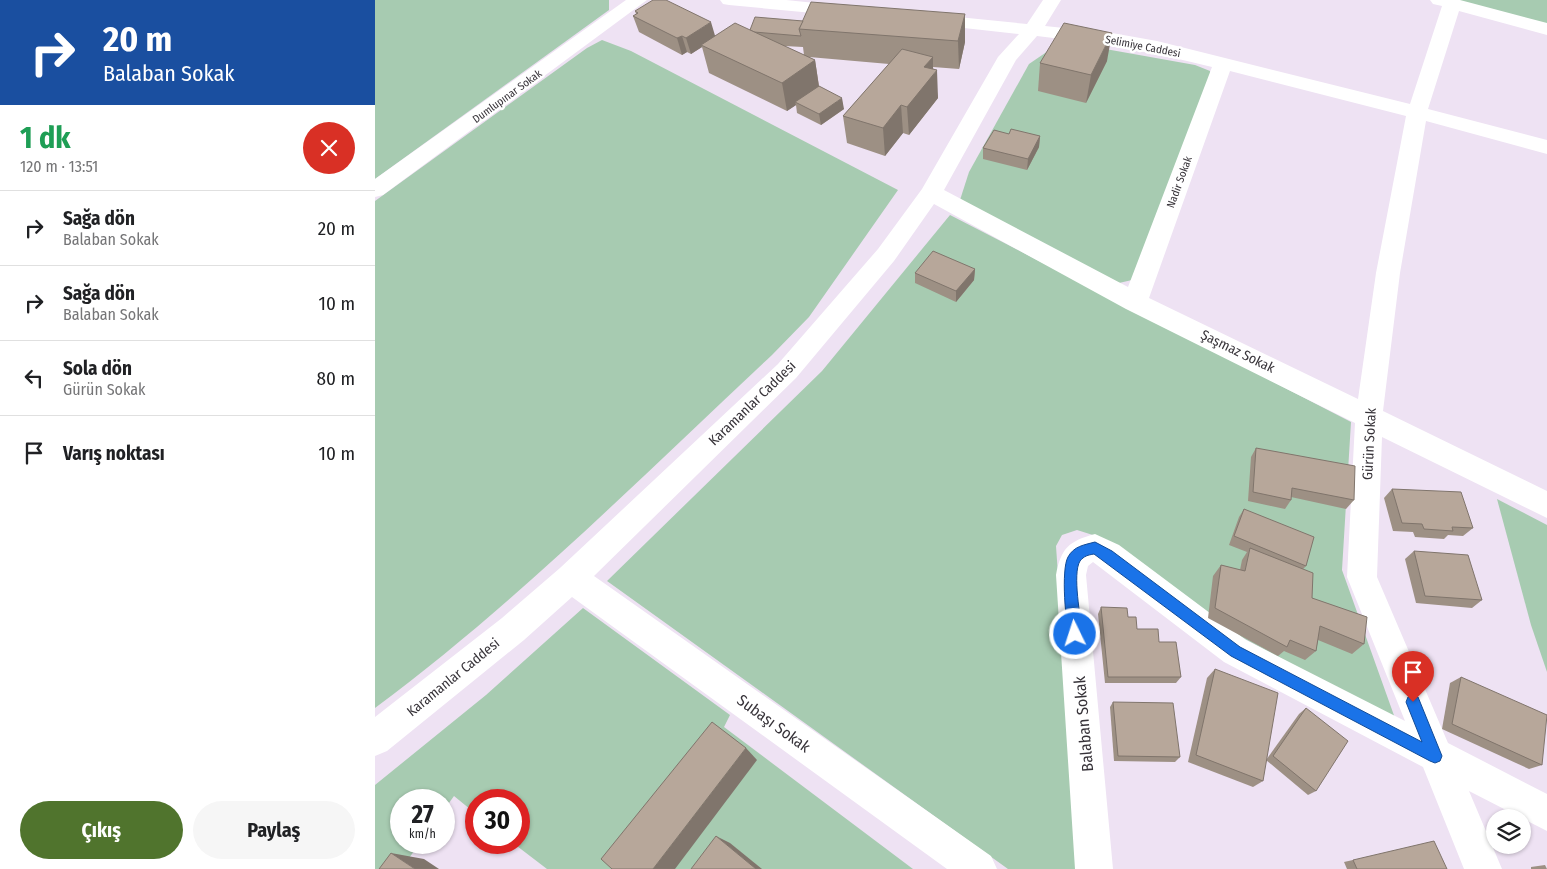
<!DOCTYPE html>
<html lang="tr">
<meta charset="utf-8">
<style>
:root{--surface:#fff;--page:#f6f6f6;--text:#202124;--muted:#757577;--line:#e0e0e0;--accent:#50742d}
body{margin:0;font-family:"Fira Sans Condensed",sans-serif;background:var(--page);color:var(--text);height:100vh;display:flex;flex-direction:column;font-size:19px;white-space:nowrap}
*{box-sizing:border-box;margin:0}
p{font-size:16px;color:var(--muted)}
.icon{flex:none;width:28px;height:28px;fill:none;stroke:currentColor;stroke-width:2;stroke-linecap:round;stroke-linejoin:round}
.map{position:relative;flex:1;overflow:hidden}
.sheet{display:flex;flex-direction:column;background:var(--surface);width:375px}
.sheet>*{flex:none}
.banner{background:#1a4fa0;color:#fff;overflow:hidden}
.fabs{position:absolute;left:1111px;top:809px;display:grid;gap:10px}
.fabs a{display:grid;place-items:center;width:45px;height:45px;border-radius:50%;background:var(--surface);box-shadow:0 1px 4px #0004;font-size:25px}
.speed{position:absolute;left:15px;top:789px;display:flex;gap:10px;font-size:25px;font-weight:700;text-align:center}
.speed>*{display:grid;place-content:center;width:65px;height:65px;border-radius:50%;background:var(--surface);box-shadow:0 1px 4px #0004;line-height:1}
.speed small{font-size:12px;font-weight:400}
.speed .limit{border:8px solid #d22;background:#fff;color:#111}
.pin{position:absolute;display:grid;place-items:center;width:42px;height:42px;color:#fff;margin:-51px -21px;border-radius:50% 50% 50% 0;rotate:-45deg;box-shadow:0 0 5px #0007}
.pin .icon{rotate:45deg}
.me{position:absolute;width:55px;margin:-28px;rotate:356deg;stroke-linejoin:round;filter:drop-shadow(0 0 4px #0008)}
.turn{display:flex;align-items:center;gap:18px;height:105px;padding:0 20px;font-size:22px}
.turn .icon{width:65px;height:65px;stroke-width:2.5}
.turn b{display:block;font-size:35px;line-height:42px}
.round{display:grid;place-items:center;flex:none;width:52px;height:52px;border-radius:26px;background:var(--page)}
.head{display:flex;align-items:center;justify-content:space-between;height:85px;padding:0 20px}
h1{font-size:30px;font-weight:700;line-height:38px;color:#1e9e55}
.action{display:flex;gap:10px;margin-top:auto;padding:10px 20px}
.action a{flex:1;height:58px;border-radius:30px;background:var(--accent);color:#fff;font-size:20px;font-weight:700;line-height:58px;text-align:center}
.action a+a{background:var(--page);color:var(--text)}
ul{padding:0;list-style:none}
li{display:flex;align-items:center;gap:15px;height:75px;padding:0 20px;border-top:1px solid var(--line)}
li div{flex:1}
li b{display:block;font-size:19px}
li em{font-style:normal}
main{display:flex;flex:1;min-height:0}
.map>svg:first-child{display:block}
</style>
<main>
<section class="sheet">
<div class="banner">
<div class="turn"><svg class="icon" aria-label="right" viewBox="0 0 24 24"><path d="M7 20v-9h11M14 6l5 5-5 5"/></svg><div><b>20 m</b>Balaban Sokak</div></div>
</div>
<div class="head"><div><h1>1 dk</h1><p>120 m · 13:51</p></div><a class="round" style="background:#d93025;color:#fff"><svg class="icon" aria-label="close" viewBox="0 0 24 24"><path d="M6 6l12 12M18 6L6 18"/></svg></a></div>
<ul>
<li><svg class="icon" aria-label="right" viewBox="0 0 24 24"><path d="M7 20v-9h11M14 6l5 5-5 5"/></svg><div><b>Sağa dön</b><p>Balaban Sokak</p></div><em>20 m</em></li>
<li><svg class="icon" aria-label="right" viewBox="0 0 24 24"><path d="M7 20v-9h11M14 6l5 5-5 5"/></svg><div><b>Sağa dön</b><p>Balaban Sokak</p></div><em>10 m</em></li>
<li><svg class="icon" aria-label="left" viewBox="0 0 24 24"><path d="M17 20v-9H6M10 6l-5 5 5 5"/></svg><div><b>Sola dön</b><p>Gürün Sokak</p></div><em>80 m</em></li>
<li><svg class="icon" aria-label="arrive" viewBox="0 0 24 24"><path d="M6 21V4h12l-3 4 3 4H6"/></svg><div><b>Varış noktası</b></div><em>10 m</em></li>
</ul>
<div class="action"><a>Çıkış</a><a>Paylaş</a></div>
</section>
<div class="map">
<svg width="1172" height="869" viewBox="0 0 1172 869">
<rect width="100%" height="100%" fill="#eee2f3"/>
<g fill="#a7cbb1">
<polygon points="0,0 234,0 234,10 0,179"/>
<polygon points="1080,0 1172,0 1172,24"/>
<path d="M227,40L256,51L523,190L434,317L397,355C268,475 142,603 0,708V201L212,48Z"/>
<polygon points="708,45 820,65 835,71 835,76 757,280 744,283 585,200 594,172 654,64 676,49"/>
<polygon points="575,215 976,422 967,570 1021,721 824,614 721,536 702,530 687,535 681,546 703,867 702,869 633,869 232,581 447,371"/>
<polygon points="1122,499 1172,525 1172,672 1156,625"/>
<polygon points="208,608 355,715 349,727 538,869 172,869 138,843 144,842 144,800 101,800 101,814 79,796 69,810 69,800 26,800 26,842 45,843 26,869 0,869 0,785 111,695"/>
</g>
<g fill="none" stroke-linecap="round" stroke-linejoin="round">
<g fill="#fff" fill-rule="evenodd">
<polygon points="251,0 272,0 8,195 0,197 0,179"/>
<polygon points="345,0 411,0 470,6 476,7 479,11 476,15 470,16 354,5 348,4"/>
<path d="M668,0H686L670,26L737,33L782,41L1035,104L1067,6L1058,4L1055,0H1085L1172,23V35L1084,11L1053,109L1172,140V154L1051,121L1025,273L1008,411L1172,491V518L1007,437L1002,577L1073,743L1172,794V831L1094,791L1127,869H1089L1048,767L849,662L718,562L713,566L711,575L738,869H700L681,575C686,548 694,541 720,534L744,545L871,640L1030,721L972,577L980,423L751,309L559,204L519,261L421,378L219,576L616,856L622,869H572L197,597L149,640L12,751L0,756V717L127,618L185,568L403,364L503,249L547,189L623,57L644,34L553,24L547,23L544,19L547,15L553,14L652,24ZM662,36C722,43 779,52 837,67L753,287L569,190L641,60ZM855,71L1031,116L1001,273L983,399L774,298Z"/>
</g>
</g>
<g fill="#9d9084" fill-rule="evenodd">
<path d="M260,11L340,36L428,21L590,14V42L584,69L558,67L563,98L534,135L528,133L510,156L472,143L468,116L514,64L434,57L440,60L444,86L469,109L446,125L422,113L421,105L412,111L334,73L327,47L316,54L312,52L307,55L264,32L258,16L261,14ZM409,46L428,47L429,55Z"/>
<polygon points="732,61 711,103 663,91 665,63"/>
<polygon points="634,134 665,136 664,147 652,170 608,159 608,148"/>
<polygon points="600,269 599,280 581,302 540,283 540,273"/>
<polygon points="881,448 979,500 971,509 916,497 916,500 910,509 873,501 876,457"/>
<polygon points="1017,489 1098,528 1088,536 1073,535 1069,539 1040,537 1038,532 1018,531 1009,498"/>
<polygon points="869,509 931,566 928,569 937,598 989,644 977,654 943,640 941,651 930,660 909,651 903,656 833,618 838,576 846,565 865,570 867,560 872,552 854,545 864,517"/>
<polygon points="1039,551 1107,600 1097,608 1041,603 1030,559"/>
<polygon points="726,607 753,617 762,629 784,642 806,677 801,683 730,683 723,614"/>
<polygon points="840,669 888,781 878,787 813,762 832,678"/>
<polygon points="1086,677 1167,765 1154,769 1067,729 1075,683"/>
<polygon points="738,702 805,757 800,762 739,761 735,707"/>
<polygon points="931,708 941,791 933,795 891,760 924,714"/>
<polygon points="978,860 1072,869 972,869 969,862"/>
<polygon points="1170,865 1172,869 1156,869 1156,867"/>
</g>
<g fill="#80756c">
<polygon points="590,14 590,42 584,69 583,41"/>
<polygon points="336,22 341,39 326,45 327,47 316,54 311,38"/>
<polygon points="737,33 732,61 711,103 716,75"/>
<polygon points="307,36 312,52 307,55 302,38"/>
<polygon points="558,57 558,75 562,70 563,98 534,135 532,107 549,67"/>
<polygon points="440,60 444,87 420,102 421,105 412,111 407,83"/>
<polygon points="467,98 469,109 446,125 444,114"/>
<polygon points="526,105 528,133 510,156 508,128"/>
<polygon points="665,136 664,147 652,170 653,159"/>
<polygon points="600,269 599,280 581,302 581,291"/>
<polygon points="371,748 382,760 300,869 278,869"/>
<polygon points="341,836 355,843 387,869 381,869"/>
<polygon points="16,853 49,859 64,869 40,869"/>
</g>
<g fill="#b7a79a" stroke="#80756c">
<polygon points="278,0 291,0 336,22 311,38 307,36 302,38 258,16 263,13 260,11"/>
<polygon points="436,2 590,14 583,41 424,29"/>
<polygon points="380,17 428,21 424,29 426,36 379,32 375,30"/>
<polygon points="360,23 440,60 407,83 326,45"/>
<polygon points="689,23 737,33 716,75 665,63"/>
<polygon points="527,49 558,57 549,67 562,70 532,107 526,105 508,128 468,116"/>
<polygon points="444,86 467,98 444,114 420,102"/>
<polygon points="636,129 665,136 653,159 608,148 619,130 634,134"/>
<polygon points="558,251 600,269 581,291 540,273"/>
<polygon points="881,448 980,466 979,500 917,488 916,500 878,492"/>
<polygon points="1017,489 1086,492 1098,528 1077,527 1078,531 1049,529 1047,524 1027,523"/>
<polygon points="869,509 939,537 931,566 859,536"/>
<polygon points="875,548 938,573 937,598 992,617 989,644 945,626 941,651 915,640 912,647 840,608 846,565 870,571"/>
<polygon points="1039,551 1093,555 1107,600 1050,596"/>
<polygon points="726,607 752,608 753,617 761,617 762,629 783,629 784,642 801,642 806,677 733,677"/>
<polygon points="840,669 903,693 888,781 821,755"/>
<polygon points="1086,677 1172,715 1167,765 1077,724"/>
<polygon points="738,702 798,703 805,757 743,756"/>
<polygon points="931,708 973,741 941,791 898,756"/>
<polygon points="337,722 371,748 278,869 237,869 226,859"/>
<polygon points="341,836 381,869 316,869"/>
<polygon points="1059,841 1072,869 982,869 978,860"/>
<polygon points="16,853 40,869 4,869"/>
</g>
<path fill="#1a73e8" stroke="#114b97" d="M720,542L737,551L865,647L1047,742L1031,702L1033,697L1038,695L1043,697L1067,756L1065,761L1060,763L1055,761L856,656L719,554C713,555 709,556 705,561C697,574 706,618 707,634L705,639L700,640L696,639C690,626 686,569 693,557C699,546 709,545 720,542Z"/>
<g text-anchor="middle" stroke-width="5" stroke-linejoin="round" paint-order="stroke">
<g font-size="11" fill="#373339" stroke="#fff">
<text transform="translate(768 46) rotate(11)" y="4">Selimiye Caddesi</text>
<text transform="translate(132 96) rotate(-36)" y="4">Dumlupınar Sokak</text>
<text transform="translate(804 182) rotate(-70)" y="4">Nadir Sokak</text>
</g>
<g font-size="14" fill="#373339" stroke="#fff">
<text transform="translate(863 351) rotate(26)" y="5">Şaşmaz Sokak</text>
<text transform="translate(377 403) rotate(-44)" y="5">Karamanlar Caddesi</text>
<text transform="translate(994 444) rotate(-87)" y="5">Gürün Sokak</text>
<text transform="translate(78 677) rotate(-39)" y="5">Karamanlar Caddesi</text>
</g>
<g font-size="16" fill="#373339" stroke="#fff">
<text transform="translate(399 723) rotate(36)" y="6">Subaşı Sokak</text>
<text transform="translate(708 724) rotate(-95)" y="6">Balaban Sokak</text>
</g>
</g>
</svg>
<div class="fabs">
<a><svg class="icon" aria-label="layers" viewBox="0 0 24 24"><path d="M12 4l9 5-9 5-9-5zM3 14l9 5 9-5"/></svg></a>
</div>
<div class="speed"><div>27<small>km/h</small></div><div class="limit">30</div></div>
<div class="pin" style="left:1038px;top:702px;background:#d93025"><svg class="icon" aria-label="arrive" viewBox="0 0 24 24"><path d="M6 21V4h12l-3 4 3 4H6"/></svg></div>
<svg class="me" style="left:700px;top:634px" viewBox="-20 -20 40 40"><circle r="17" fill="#1a73e8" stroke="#fff" stroke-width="3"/><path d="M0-11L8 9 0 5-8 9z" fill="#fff"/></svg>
</div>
</main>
